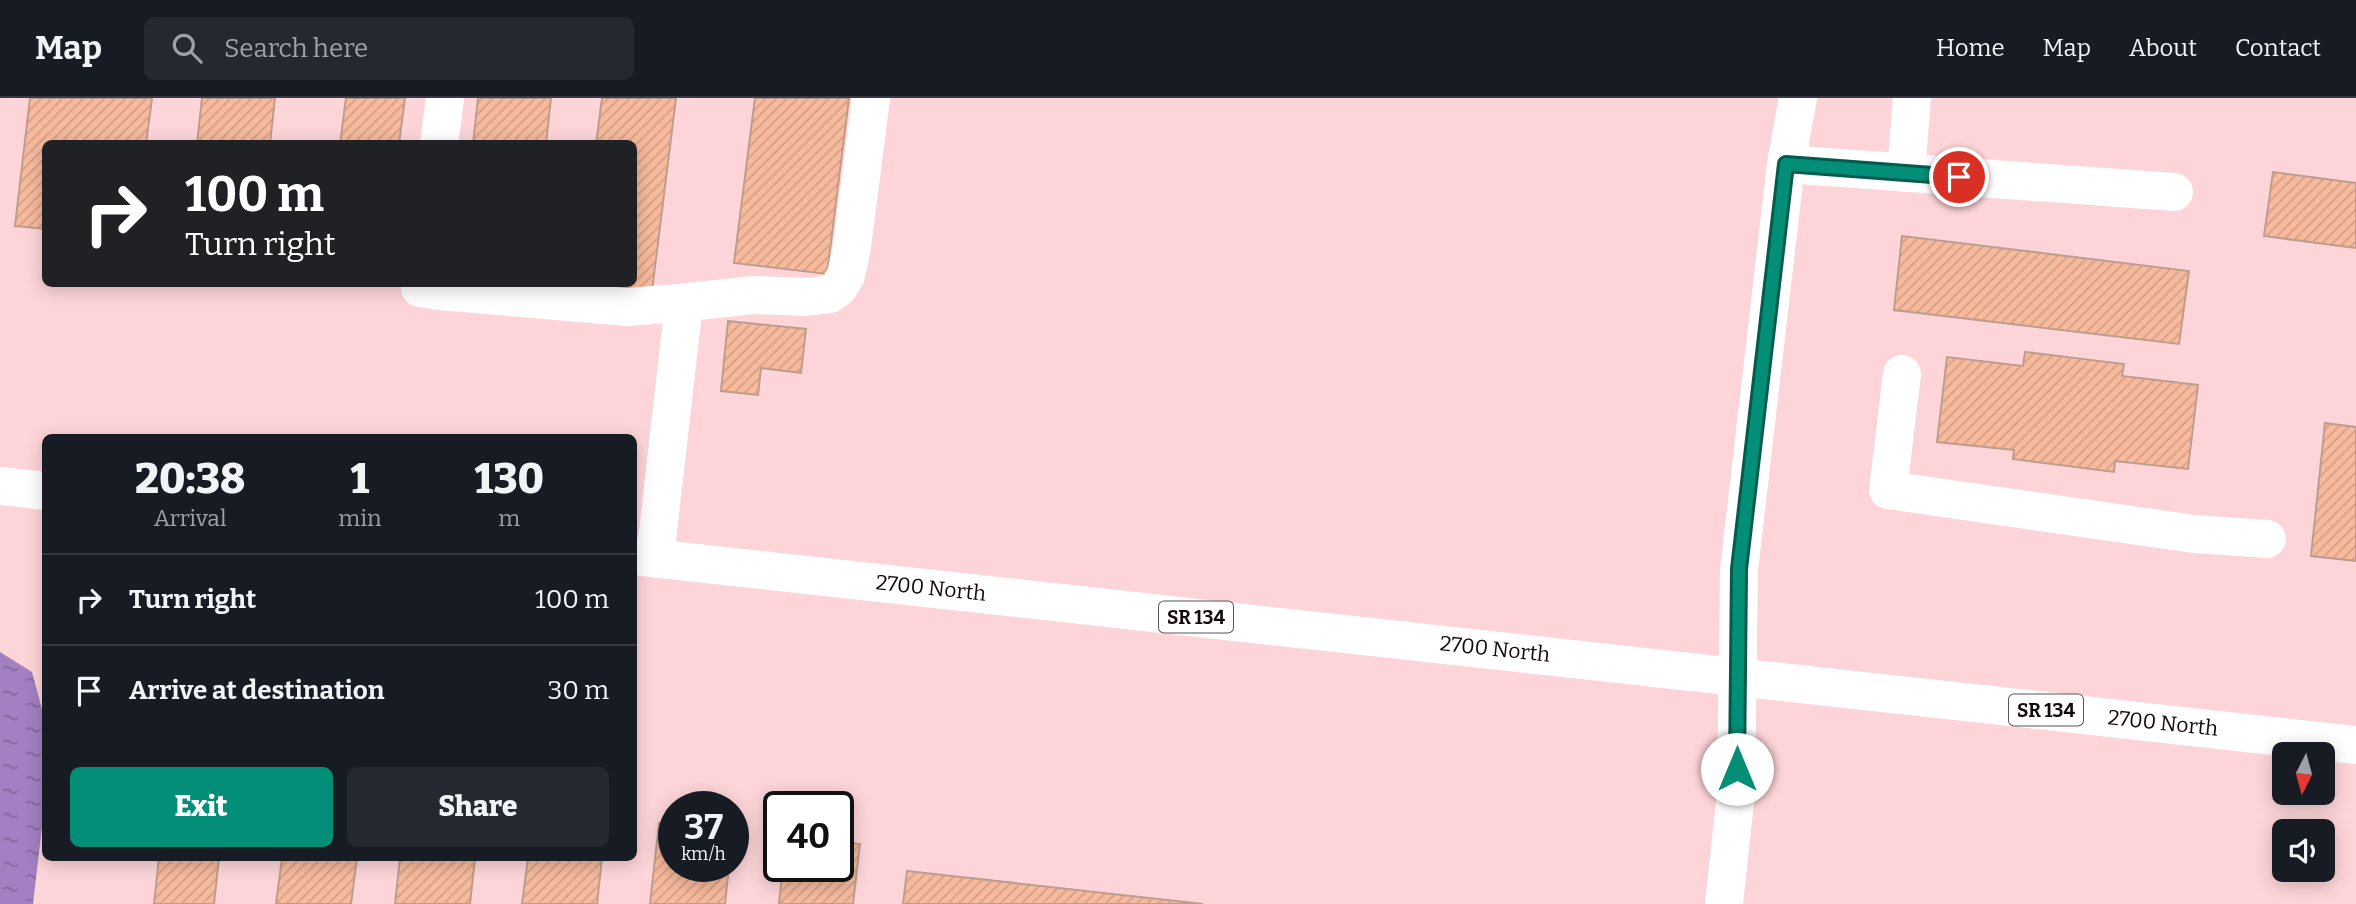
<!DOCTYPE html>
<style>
:root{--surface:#171b24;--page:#242831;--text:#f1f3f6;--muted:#9ea1a6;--line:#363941;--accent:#038e77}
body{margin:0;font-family:Bitter,serif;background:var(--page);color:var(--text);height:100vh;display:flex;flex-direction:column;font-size:26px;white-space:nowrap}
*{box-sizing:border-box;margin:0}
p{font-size:23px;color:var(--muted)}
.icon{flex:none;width:38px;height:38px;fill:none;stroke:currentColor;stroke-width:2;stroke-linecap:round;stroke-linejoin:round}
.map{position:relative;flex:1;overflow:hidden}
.details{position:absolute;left:42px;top:336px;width:595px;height:427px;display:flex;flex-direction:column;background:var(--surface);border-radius:10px;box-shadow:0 4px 18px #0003}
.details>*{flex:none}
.top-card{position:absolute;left:42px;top:42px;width:595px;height:147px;border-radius:10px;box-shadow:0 4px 18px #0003;background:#202124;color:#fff;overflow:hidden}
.needle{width:46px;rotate:186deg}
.tools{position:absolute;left:2272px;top:644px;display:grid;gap:14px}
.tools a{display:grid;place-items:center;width:63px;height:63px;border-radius:10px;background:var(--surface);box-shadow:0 4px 18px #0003;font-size:35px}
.speed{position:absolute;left:658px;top:693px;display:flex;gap:14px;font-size:35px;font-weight:700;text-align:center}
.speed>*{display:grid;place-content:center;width:91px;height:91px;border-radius:50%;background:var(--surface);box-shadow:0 4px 18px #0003;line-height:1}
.speed small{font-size:18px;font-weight:400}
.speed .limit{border:4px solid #111;border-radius:10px;background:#fff;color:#111}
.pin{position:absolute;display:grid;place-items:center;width:60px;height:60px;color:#fff;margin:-30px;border:4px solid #fff;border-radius:50%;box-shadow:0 2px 7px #0007}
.me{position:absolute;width:77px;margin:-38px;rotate:0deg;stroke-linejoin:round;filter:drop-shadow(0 0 5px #0008)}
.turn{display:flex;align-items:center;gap:24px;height:147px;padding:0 28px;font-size:32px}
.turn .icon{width:91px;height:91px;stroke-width:2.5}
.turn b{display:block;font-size:49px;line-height:60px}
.eta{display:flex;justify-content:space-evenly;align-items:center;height:119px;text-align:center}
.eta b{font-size:42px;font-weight:800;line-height:49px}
.primary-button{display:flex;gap:14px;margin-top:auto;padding:14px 28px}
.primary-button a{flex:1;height:80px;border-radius:10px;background:var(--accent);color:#fff;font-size:28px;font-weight:800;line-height:80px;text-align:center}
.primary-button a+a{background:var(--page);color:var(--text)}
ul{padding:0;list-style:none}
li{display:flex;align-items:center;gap:21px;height:91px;padding:0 28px;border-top:2px solid var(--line)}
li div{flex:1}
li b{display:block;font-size:26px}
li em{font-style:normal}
header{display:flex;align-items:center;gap:42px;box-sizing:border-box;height:98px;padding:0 35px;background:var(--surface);border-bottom:2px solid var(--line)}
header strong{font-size:33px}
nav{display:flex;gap:38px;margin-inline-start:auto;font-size:24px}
.search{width:490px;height:63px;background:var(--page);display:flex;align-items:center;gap:18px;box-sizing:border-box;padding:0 24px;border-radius:10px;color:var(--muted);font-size:26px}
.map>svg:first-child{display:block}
</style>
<header>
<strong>Map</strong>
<div class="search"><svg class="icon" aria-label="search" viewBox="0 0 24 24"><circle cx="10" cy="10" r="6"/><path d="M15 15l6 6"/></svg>Search here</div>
<nav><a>Home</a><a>Map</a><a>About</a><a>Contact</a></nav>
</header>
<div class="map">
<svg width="2356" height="806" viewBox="0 0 2356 806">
<defs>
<pattern id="water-ripples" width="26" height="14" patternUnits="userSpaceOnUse" patternTransform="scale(1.75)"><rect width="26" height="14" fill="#a280c2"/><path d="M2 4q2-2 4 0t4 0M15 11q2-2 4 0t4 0" fill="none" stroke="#83679c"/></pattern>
<pattern id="building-hatch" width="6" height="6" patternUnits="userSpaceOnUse" patternTransform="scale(1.75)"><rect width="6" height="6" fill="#f8ba9d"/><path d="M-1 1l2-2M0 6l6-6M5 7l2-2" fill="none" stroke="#d49f86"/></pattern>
</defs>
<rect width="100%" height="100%" fill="#fdd5d8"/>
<polygon fill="url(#water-ripples)" points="0,554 32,574 46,626 45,703 33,806 0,806"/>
<g fill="url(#building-hatch)" stroke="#be9d8e" stroke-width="2">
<polygon points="30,0 152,0 146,46 46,46 46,131 15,128"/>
<polygon points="202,0 275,0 270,46 197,46"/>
<polygon points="346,0 405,0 399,46 340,46"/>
<polygon points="478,0 551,0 546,46 473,46"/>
<polygon points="602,0 676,0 652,193 594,186 634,186 634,46 596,46"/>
<polygon points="755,0 849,0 827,176 734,165"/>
<polygon points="2273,74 2356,85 2356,150 2264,138"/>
<polygon points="1902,138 2189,173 2179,246 1894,212"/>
<polygon points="728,223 806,231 801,275 761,270 758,297 721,293"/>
<polygon points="2025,254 2124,266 2122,278 2198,287 2188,371 2115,363 2114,374 2013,361 2014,352 1937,344 1947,259 2023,268"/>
<polygon points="2325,325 2356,329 2356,463 2311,458"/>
<polygon points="659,725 674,726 674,768 729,768 725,806 650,806"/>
<polygon points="838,744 860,746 853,806 779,806 783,768 838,768"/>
<polygon points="159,760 219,760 214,806 154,806"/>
<polygon points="282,760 357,760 351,806 276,806"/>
<polygon points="400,760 475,760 470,806 395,806"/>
<polygon points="528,760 602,760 597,806 522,806"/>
<polygon points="907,773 1203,806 903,806"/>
</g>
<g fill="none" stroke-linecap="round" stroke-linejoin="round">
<g stroke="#fff" stroke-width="38">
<polyline points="439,46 445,0"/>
<polyline points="1786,66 2174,94"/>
<polyline points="1906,75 1912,0"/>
<polyline points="421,186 420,190 439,193 627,209 679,205 754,197 807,199 830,196 839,189 846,177 852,149 871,0"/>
<polyline points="1902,276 1888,392 2194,436 2267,441"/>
<polyline points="655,460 684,205"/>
<polyline points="1724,806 1736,695 1739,472 1786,66 1798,0"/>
</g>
<g stroke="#fff" stroke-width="38">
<polyline points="0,388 46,393"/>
<polyline points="634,458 2356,647"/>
</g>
</g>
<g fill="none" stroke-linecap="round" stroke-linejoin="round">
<defs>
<polyline id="route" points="1737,671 1739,471 1786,66 1959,79"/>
</defs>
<use href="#route" stroke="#025c4d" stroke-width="18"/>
<use href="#route" stroke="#038e77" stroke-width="12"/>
</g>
<g text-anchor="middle" stroke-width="6" stroke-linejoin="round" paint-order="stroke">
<g fill="#fff" stroke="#5b5354" stroke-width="2">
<rect x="1159" y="503.5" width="74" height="31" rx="5"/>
<rect x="2009" y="596.5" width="74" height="31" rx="5"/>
</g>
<g font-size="19" font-weight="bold" fill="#15090a">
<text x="1196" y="526">SR 134</text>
<text x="2046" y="619">SR 134</text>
</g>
<g font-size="21" fill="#15090a" stroke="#fff">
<text transform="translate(931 490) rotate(6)" y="7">2700 North</text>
<text transform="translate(1495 551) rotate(6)" y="7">2700 North</text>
<text transform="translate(2163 625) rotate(6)" y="7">2700 North</text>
</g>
</g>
</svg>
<div class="tools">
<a><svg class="needle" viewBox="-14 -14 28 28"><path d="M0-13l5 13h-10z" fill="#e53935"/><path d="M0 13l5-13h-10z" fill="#9ea1a6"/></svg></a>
<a><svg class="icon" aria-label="sound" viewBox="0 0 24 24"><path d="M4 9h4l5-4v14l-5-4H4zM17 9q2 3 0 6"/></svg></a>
</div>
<div class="speed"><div>37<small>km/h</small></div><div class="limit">40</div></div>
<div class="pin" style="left:1959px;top:79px;background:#d93025"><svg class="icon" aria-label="arrive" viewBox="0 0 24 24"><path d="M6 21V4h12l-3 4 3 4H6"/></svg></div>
<svg class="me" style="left:1737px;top:671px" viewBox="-20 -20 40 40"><circle r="19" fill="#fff"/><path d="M0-13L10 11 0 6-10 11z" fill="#038e77"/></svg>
<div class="top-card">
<div class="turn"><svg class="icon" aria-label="right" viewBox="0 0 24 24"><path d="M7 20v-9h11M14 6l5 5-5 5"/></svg><div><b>100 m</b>Turn right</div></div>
</div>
<section class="details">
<div class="eta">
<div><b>20:38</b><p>Arrival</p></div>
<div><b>1</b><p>min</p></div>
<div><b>130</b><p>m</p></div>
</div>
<ul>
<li><svg class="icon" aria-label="right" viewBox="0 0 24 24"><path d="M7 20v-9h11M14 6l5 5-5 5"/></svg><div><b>Turn right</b></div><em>100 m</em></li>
<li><svg class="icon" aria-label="arrive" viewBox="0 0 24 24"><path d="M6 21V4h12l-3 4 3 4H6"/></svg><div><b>Arrive at destination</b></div><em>30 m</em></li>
</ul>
<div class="primary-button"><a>Exit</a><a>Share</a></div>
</section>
</div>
